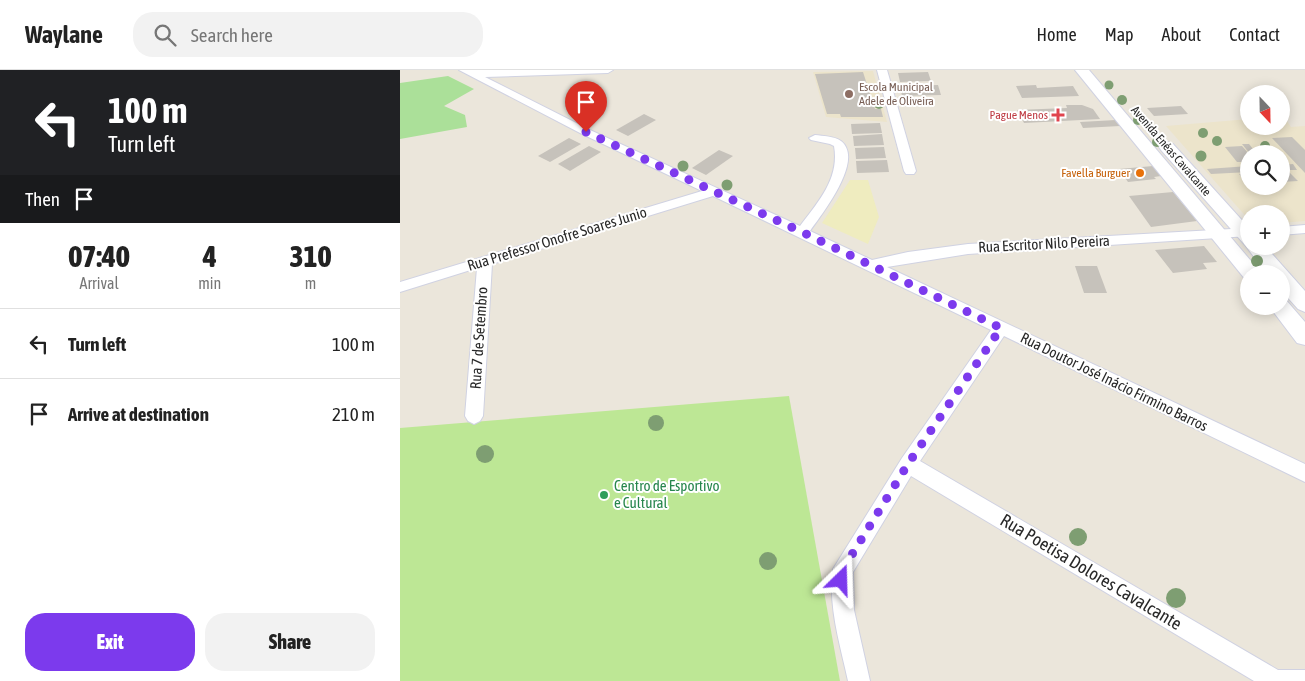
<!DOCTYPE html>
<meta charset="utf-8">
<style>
:root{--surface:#fff;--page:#f2f2f2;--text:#222;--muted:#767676;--line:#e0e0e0;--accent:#7c3aed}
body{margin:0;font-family:"Asap Condensed",sans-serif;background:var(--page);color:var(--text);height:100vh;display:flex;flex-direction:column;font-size:19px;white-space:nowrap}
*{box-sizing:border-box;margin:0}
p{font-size:16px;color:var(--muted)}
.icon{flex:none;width:28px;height:28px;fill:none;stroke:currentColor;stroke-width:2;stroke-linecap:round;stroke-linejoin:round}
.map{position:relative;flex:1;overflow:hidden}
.panel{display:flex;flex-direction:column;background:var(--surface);width:400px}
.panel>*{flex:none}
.banner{background:#202124;color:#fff;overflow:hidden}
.needle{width:32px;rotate:158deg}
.buttons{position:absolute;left:840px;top:15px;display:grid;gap:10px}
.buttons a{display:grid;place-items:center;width:50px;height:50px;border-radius:50%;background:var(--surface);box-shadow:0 2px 12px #0003;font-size:25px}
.pin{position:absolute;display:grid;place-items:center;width:42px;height:42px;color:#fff;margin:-51px -21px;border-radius:50% 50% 50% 0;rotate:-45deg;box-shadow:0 0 5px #0007}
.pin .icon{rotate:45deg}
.me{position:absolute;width:55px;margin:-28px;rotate:22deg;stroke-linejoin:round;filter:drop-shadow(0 0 4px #0008)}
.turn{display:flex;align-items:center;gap:18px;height:105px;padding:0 25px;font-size:22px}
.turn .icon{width:65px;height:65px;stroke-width:2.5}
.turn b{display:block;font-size:35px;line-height:42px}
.then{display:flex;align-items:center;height:48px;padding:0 25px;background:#0003;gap:10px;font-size:19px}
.eta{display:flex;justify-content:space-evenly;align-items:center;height:85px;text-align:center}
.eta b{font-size:30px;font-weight:800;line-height:35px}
.primary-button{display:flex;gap:10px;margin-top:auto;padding:10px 25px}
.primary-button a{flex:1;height:58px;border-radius:20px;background:var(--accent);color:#fff;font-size:20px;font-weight:800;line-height:58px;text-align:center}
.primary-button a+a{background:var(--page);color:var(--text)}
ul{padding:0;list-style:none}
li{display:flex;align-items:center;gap:15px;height:70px;padding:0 25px;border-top:1px solid var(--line)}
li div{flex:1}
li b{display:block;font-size:19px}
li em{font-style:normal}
header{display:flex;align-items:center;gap:30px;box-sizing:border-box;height:70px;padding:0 25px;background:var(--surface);border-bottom:1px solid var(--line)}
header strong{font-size:24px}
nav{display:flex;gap:28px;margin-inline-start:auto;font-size:18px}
.search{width:350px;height:45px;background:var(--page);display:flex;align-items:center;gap:12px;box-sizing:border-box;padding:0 18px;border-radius:20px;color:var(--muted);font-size:19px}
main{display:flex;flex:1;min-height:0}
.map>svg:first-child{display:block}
</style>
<header>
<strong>Waylane</strong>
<div class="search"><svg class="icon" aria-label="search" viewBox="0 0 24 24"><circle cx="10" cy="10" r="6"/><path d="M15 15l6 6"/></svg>Search here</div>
<nav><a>Home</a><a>Map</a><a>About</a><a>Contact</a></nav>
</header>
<main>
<section class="panel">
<div class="banner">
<div class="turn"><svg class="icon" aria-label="left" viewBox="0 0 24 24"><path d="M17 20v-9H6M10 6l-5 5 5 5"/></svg><div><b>100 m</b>Turn left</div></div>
<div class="then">Then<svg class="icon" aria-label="arrive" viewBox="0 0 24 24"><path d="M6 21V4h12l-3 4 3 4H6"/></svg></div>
</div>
<div class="eta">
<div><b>07:40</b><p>Arrival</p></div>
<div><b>4</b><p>min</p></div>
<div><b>310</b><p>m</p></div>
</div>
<ul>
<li><svg class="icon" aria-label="left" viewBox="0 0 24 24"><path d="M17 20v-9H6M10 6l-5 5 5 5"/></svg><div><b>Turn left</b></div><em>100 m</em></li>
<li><svg class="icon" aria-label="arrive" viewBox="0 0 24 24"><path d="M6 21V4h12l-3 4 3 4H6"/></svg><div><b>Arrive at destination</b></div><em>210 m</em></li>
</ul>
<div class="primary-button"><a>Exit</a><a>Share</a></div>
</section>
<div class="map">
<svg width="905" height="611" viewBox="0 0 905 611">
<rect width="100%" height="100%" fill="#ebe6db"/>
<g fill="#ece4cb" fill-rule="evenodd">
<polygon points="473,1 487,52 426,47 413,2"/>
<path d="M883,45L891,57L905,56V151L881,153V144H849V150L766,56L849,49V56H881V46ZM849,84H881V116H849Z"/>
</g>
<polygon fill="#abe099" points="48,6 74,19 44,36 65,45 67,57 0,69 0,13"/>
<polygon fill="#efecbf" points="450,110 468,110 479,147 468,174 422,153"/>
<polygon fill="#bde795" points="389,326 440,611 0,611 0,358"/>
<g fill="#c6c2bb">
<polygon points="463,2 475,39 481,39 483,47 441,47 440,44 427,44 415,4"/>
<polygon points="528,2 531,11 500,12 498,3"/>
<polygon points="538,15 541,25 502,26 500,16"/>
<polygon points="636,15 637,18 673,16 679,26 622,28 616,16"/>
<polygon points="666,35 682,35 693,39 700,49 624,53 617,40 667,38"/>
<polygon points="781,36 788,44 754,46 747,38"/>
<polygon points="244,44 256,50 228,66 216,60"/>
<polygon points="716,50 720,56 683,58 680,52"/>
<polygon points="480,53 482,63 452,64 451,54"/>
<polygon points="482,64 484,75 454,76 453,66"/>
<polygon points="892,67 905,80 905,103 872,68"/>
<polygon points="169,68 181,74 150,92 138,86"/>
<polygon points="842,74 849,74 857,84 850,84"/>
<polygon points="189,76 201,82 170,101 158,94"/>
<polygon points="842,76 849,84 849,92 837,92 825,77"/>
<polygon points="484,77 486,88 456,89 455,78"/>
<polygon points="319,80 333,86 306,105 292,98"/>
<polygon points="487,90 489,102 457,103 456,91"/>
<polygon points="893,94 897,100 881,100 881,95"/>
<polygon points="753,96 761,106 754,107 756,109 728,112 719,99"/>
<polygon points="849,96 849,102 811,104 807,99"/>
<polygon points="881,101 888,101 898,111 881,112"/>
<polygon points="849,103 849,115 839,104"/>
<polygon points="773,122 797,151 751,157 729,126"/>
<polygon points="804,176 817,192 803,193 807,199 773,203 755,180"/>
<polygon points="675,196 697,196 707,223 684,223"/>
</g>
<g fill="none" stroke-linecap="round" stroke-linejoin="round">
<defs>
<g id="minor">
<path d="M59,0H213L208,3L85,7L190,60L400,156C418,132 440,108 434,76L430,74L411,70L409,68L415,65C423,66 434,66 441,71C465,90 422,144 410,161L472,190L508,182L568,174L849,158V166L568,184L487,197L905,394V412L604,266L520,391L878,600H905V611H854L511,406L453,502L454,540L470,611H448C440,574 428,537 433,499L502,388L591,260L313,126L92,194L83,346L80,351L74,354L68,351L65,346L77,198L0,222V212L302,121L182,64Z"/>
<polygon points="477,0 487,0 516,101 514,104 506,104 504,101"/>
<polygon points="905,155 905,163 881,165 881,157"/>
</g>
<g id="secondary">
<polygon points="675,0 689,0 862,204 849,204 849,210 845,209"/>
<polygon points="767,72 773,74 849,158 849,176 865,176 905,221 905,242 898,239 881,220 881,204 867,204 845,175 761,80 759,77 761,74"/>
<polygon points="881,229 886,230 905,252 905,275 897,273 869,236 881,236"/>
</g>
</defs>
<use href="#minor" stroke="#d0d2e2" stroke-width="2"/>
<use href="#secondary" stroke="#d0d2e2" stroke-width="2"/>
<use href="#minor" fill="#fff" fill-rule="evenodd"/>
<use href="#secondary" fill="#fff" fill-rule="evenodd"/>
</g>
<g fill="#7e9e72">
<circle cx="709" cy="15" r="4.5"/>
<circle cx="722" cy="30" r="5"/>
<circle cx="479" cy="34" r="5"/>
<circle cx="738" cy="50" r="5"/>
<circle cx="803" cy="63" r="5"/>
<circle cx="817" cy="71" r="5"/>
<circle cx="757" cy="72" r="5"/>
<circle cx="865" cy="76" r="5"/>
<circle cx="801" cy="86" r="5.5"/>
<circle cx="283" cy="96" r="5.5"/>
<circle cx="327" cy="115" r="5.5"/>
<circle cx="857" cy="191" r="6"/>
<circle cx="256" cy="353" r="8"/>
<circle cx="85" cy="384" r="9"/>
<circle cx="678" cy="467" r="9"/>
<circle cx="368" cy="491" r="9"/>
<circle cx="776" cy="528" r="10"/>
</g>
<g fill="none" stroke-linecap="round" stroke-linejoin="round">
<polyline stroke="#7c3aed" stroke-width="9" stroke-dasharray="0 16.2" points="186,62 402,162 601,258 508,394 443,499 441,510"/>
</g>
<circle fill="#8d6e63" stroke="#fff" stroke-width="2" cx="449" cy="24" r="5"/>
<path fill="#e0444e" stroke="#fff" stroke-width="2" d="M655.5 37.5h5v5h5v5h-5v5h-5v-5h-5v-5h5z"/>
<circle fill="#e8710a" stroke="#fff" stroke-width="2" cx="740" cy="103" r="5"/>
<circle fill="#2e9e5b" stroke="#fff" stroke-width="2" cx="204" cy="425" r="5"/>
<g text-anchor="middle" stroke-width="4" stroke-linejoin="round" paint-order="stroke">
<g font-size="12" fill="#785e54" stroke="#fff" text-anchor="start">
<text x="459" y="21">Escola Municipal<tspan x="459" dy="14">Adele de Oliveira</tspan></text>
</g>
<g font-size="12" fill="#be3a42" stroke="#fff" text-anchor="end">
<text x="648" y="49">Pague Menos</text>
</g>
<g font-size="12" fill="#292929" stroke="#fff">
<text transform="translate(771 81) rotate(49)" y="4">Avenida Enéas Cavalcante</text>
</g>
<g font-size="12" fill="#c56008" stroke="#fff" text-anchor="end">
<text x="730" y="107">Favella Burguer</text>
</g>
<g font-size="15" fill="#292929" stroke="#fff">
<text transform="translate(157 169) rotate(-17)" y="5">Rua Prefessor Onofre Soares Junio</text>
<text transform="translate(644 174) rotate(-3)" y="5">Rua Escritor Nilo Pereira</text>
<text transform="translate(79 268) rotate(-86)" y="5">Rua 7 de Setembro</text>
<text transform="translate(714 312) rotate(26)" y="5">Rua Doutor José Inácio Firmino Barros</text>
</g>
<g font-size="15" fill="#27864d" stroke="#fff" text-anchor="start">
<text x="214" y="421">Centro de Esportivo<tspan x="214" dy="17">e Cultural</tspan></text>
</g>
<g font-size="18" fill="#292929" stroke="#fff">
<text transform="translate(691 502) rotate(31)" y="6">Rua Poetisa Dolores Cavalcante</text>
</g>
</g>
</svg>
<div class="buttons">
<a><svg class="needle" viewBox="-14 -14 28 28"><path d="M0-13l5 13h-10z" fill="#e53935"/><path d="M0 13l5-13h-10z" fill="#767676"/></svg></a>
<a><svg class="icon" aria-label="search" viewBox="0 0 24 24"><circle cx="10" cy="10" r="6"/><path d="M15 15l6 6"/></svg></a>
<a>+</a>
<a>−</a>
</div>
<div class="pin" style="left:186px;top:62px;background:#d93025"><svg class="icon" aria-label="arrive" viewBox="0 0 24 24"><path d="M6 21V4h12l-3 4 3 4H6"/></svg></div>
<svg class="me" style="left:441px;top:510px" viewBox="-20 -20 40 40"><path d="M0-17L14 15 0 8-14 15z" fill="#7c3aed" stroke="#fff" stroke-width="4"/></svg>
</div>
</main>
